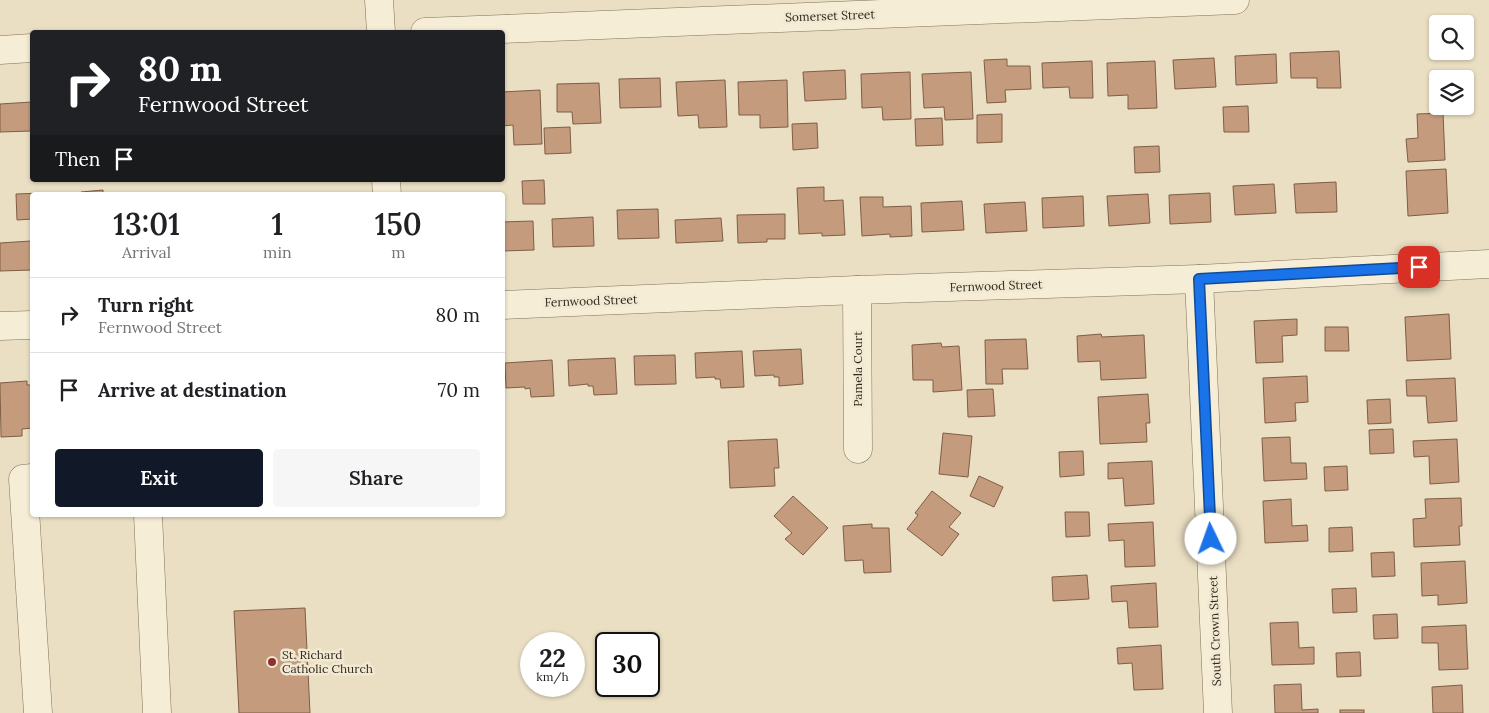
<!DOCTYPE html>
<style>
:root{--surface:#fff;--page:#f6f6f6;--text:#202124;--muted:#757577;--line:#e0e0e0;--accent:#111827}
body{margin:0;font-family:Lora,serif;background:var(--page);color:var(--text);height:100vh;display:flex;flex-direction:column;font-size:19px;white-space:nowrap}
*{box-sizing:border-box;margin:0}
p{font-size:16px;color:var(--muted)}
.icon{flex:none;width:28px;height:28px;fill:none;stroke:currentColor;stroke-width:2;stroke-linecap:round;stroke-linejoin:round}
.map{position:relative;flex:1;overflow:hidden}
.side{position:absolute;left:30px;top:192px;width:475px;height:325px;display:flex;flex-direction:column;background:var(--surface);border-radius:5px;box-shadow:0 1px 4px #0004}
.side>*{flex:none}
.guide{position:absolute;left:30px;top:30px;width:475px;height:152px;border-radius:5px;box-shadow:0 1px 4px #0004;background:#202124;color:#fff;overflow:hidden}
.tools{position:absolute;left:1429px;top:15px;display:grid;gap:10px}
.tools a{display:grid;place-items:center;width:45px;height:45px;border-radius:5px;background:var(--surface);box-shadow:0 1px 4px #0004;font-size:25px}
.speed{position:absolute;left:520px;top:632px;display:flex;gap:10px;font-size:25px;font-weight:700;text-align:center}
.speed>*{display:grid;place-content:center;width:65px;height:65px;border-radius:50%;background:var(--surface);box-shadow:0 1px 4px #0004;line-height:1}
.speed small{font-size:12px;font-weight:400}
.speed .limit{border:2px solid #111;border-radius:8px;background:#fff;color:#111}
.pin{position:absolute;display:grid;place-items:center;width:42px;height:42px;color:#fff;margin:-21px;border-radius:10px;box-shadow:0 2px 8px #0006}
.me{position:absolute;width:55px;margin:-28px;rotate:357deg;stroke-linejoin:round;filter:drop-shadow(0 0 4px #0008)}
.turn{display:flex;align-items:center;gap:18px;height:105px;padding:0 25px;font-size:22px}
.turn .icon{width:65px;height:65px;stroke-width:2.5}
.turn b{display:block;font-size:35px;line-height:42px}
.then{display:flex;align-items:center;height:48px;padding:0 25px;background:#0003;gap:10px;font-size:19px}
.eta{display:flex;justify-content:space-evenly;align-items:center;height:85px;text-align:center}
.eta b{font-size:30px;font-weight:600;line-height:35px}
.button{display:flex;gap:10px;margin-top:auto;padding:10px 25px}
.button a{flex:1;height:58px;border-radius:5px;background:var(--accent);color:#fff;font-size:20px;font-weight:600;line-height:58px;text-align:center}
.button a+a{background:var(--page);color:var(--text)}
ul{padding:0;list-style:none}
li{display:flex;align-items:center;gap:15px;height:75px;padding:0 25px;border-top:1px solid var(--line)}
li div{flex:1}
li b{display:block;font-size:19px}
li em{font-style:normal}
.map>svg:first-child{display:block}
</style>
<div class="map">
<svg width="1489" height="713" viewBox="0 0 1489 713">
<rect width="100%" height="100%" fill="#eadfc3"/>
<g fill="#c49c7d" stroke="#7f5d44">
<polygon points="1339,51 1341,88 1317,88 1317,78 1291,78 1290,53"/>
<polygon points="1276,54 1277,83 1236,85 1235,56"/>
<polygon points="1214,58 1216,87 1175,89 1173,60"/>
<polygon points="1007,59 1007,66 1030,66 1031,89 1005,90 1006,102 987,103 984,60"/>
<polygon points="1092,61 1093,98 1070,98 1069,87 1043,88 1042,63"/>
<polygon points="1155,61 1157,108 1128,109 1128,95 1108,96 1107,63"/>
<polygon points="845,70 846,99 805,101 803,72"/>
<polygon points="910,72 911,119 883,120 882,107 862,108 861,74"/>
<polygon points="971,72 973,119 945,120 944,107 924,108 922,74"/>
<polygon points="660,78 661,107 620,108 619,79"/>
<polygon points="725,80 727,127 699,128 698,115 678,116 676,82"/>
<polygon points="787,80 788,127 760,128 760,115 739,115 738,82"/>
<polygon points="599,83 601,123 573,124 572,112 557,112 557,84"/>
<polygon points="540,90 542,144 514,145 513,125 502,126 502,92"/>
<polygon points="32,102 32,131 0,132 0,104"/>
<polygon points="1248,106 1249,132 1224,132 1223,107"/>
<polygon points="1443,113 1445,160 1408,162 1406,139 1418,138 1417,114"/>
<polygon points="1002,114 1002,142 977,143 977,115"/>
<polygon points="942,118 943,145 916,146 915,119"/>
<polygon points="817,123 818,148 793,150 792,124"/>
<polygon points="570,127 571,153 545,154 544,128"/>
<polygon points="1159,146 1160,172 1135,173 1134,147"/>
<polygon points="1446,169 1448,213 1408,216 1406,171"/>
<polygon points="544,180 545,204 523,204 522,181"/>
<polygon points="1336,182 1337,212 1296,213 1294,184"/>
<polygon points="1274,184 1276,213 1235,215 1233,186"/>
<polygon points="824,187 824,201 843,200 845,235 822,236 822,233 799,234 797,188"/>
<polygon points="103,190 103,195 81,195 81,192"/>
<polygon points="42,193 42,195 32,195 32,219 17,220 16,194"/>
<polygon points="1210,193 1211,222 1170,224 1169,195"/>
<polygon points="1148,194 1150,223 1109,226 1107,196"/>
<polygon points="1083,196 1084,226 1043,228 1042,198"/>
<polygon points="860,197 883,197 883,207 911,206 912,236 890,237 890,234 862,236"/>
<polygon points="962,201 964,230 922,232 921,203"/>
<polygon points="1025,202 1027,231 986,233 984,204"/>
<polygon points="658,209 659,238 618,239 617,210"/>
<polygon points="785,214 785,239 767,239 767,242 738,243 737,215"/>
<polygon points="593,217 594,246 553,247 552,219"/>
<polygon points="721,218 723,241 676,243 675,220"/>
<polygon points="533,221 534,250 502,251 502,222"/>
<polygon points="31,241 32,270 0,271 0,243"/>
<polygon points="1449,314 1451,359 1407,361 1405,317"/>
<polygon points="1297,319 1297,335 1282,336 1283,362 1256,363 1254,321"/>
<polygon points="1325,327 1348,327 1349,351 1325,351"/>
<polygon points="1101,334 1102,337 1144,335 1146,378 1101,380 1100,361 1078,362 1077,336"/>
<polygon points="1026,339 1028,369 1002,369 1003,384 986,384 985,340"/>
<polygon points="941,343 942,347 959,346 962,390 933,392 933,380 913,380 912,345"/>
<polygon points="801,349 803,384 779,386 779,377 774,377 774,375 755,376 753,351"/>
<polygon points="742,351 744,387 721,388 720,379 715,379 715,377 696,378 695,353"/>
<polygon points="675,355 676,384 635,385 634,356"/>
<polygon points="615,358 617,394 594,395 593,386 588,386 588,384 569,386 568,360"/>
<polygon points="552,360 554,396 531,397 530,388 525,389 525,387 506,388 505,363"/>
<polygon points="1307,376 1308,402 1295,403 1296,421 1265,423 1263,378"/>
<polygon points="1455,378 1457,421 1428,423 1426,396 1407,396 1406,380"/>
<polygon points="27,381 27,385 32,385 32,428 22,429 22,436 1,437 0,383"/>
<polygon points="993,389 995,416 968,417 967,390"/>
<polygon points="1148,394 1150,423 1146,423 1147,442 1100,444 1098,397"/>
<polygon points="1390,399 1391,423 1368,424 1367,400"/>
<polygon points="1393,429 1394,453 1370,454 1369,430"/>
<polygon points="943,433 972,436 968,477 939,474"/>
<polygon points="1290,437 1291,463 1306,463 1307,479 1264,481 1262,438"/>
<polygon points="777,439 779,468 774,468 775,486 730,488 728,441"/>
<polygon points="1457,439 1459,482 1430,484 1429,456 1414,457 1413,441"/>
<polygon points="1083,451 1084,475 1060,477 1059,452"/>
<polygon points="1152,461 1154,504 1125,506 1123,478 1108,479 1108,463"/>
<polygon points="1347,466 1348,490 1325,491 1324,467"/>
<polygon points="979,476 1003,487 994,507 970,496"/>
<polygon points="932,491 961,513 949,527 959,534 942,556 907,529 918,515 915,513"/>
<polygon points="793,496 828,528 803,555 785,539 792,533 774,516"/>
<polygon points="1461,498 1462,526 1459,526 1460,545 1414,547 1413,519 1426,518 1425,499"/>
<polygon points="1291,499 1292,526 1307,525 1308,541 1265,543 1263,501"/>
<polygon points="1065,512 1089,512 1090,536 1066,537"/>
<polygon points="1153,522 1155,566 1125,567 1124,540 1109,541 1108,524"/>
<polygon points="872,524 872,528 889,528 891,572 864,573 863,560 845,561 843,526"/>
<polygon points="1352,527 1353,551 1329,552 1329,528"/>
<polygon points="1394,552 1395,576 1372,577 1371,553"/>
<polygon points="1465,561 1467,603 1438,605 1438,595 1422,596 1421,563"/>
<polygon points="1087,575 1089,599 1053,601 1052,577"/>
<polygon points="1156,583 1158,627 1129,628 1127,601 1112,602 1111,586"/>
<polygon points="1356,588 1357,612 1333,613 1332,589"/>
<polygon points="305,608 310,713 239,713 234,611"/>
<polygon points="1397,614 1398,638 1374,639 1373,615"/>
<polygon points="1298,622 1299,648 1314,647 1314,664 1272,665 1270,623"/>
<polygon points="1466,625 1468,669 1439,670 1438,643 1422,643 1422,627"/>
<polygon points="1161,645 1163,689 1134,690 1132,663 1118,664 1117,648"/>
<polygon points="1360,652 1361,676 1337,677 1336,653"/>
<polygon points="1301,684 1302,710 1318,709 1318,713 1275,713 1274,685"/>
<polygon points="1462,685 1463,713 1433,713 1432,687"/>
<rect x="1340" y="710" width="24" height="3"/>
</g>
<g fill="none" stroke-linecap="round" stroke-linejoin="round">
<defs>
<g id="minor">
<polyline points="379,0 381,32"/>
<polyline points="425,32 1235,0"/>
<polyline points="0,50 32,48"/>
<polyline points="386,180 387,195"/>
<polyline points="1199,279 1218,713"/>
<polyline points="857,290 858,449"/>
<polyline points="502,305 857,290 1199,279 1489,264"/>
<polyline points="0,326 32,325"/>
<polyline points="32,478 23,479 38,713"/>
<polyline points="148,515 157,713"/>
</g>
</defs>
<use href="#minor" stroke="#82715c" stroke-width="29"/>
<use href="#minor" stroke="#f5edd6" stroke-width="28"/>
</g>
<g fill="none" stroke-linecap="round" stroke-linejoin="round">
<defs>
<polyline id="route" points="1211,539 1199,279 1419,267"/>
</defs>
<use href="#route" stroke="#114b97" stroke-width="12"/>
<use href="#route" stroke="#1a73e8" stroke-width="9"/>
</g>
<circle fill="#8c3331" stroke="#f2e9d2" stroke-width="2" cx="272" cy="662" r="5"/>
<g text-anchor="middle" stroke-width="5" stroke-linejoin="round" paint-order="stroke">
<g font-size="12" fill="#34291e" stroke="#f2e9d2">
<text transform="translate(830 16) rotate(-2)" y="4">Somerset Street</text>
<text transform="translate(996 286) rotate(-2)" y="4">Fernwood Street</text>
<text transform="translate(591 301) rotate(-2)" y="4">Fernwood Street</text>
<text transform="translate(858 369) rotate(-90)" y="4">Pamela Court</text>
<text transform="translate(1215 631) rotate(-92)" y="4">South Crown Street</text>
</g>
<g font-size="12" fill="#34291e" stroke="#f2e9d2" text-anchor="start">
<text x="282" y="659">St. Richard<tspan x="282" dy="14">Catholic Church</tspan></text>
</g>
</g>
</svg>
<div class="tools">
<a><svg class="icon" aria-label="search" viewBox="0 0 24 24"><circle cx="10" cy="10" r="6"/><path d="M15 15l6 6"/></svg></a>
<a><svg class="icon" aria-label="layers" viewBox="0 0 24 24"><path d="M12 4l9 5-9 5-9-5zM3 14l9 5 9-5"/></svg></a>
</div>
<div class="speed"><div>22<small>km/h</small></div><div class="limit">30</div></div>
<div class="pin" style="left:1419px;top:267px;background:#d93025"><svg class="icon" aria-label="arrive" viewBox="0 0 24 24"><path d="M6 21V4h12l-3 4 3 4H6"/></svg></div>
<svg class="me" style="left:1211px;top:539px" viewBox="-20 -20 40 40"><circle r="19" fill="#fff"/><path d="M0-13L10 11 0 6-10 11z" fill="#1a73e8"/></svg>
<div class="guide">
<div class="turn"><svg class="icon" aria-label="right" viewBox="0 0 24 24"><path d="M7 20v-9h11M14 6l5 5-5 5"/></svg><div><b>80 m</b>Fernwood Street</div></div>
<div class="then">Then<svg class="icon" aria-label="arrive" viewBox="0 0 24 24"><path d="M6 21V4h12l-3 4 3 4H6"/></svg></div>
</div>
<section class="side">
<div class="eta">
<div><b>13:01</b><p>Arrival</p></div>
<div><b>1</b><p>min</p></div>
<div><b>150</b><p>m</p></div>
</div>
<ul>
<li><svg class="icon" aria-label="right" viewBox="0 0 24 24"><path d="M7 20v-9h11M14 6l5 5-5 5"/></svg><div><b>Turn right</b><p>Fernwood Street</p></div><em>80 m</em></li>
<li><svg class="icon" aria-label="arrive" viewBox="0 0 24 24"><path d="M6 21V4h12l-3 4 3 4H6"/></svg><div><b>Arrive at destination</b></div><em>70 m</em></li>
</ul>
<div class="button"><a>Exit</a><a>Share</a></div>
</section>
</div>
